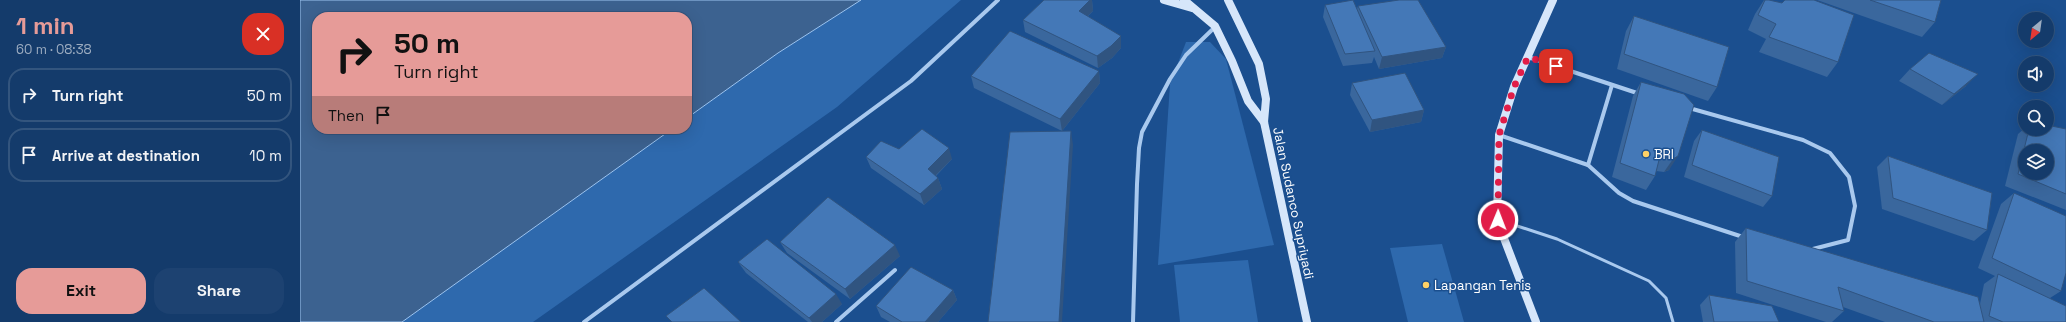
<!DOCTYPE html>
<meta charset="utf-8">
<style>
:root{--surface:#143b6b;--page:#1d4271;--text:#f1f3f6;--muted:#9dadc1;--line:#33557e;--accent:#e69b98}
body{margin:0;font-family:"Space Grotesk",sans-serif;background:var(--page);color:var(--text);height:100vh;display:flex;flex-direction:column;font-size:15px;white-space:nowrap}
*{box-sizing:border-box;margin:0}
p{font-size:13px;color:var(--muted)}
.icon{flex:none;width:22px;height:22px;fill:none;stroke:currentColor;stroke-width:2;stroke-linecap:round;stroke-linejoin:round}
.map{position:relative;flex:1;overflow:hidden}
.side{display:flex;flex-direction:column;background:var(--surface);width:300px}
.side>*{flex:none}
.guide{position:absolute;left:12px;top:12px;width:380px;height:122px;border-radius:16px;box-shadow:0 4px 16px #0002,0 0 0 1px var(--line);background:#e69b98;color:#111;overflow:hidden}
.needle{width:26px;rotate:209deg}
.controls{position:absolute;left:1718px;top:12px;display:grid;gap:8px}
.controls a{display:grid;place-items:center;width:36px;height:36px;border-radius:50%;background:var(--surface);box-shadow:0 4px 16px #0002,0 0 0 1px var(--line);font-size:20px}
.pin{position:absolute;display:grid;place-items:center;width:34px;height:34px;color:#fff;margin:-17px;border-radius:8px;box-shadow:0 2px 6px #0006}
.me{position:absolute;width:44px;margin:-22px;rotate:1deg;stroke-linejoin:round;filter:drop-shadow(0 0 3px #0008)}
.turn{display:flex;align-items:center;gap:14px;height:84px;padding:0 16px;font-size:18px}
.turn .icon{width:52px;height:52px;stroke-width:2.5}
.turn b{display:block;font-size:28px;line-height:34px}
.then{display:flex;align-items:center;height:38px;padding:0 16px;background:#0003;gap:8px;font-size:15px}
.round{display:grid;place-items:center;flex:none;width:42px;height:42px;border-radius:16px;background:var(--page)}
.headline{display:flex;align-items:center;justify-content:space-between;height:68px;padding:0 16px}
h1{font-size:24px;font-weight:700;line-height:30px;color:var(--accent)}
.button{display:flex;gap:8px;margin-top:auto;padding:8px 16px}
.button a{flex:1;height:46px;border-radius:16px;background:var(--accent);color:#111;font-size:16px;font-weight:700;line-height:46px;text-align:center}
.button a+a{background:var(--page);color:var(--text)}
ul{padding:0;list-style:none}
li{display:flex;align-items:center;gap:12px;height:54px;margin:0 8px 6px;padding:0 8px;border:2px solid var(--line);border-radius:16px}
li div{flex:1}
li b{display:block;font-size:15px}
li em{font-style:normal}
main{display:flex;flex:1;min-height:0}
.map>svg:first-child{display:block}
</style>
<main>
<section class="side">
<div class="headline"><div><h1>1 min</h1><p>60 m · 08:38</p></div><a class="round" style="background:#d93025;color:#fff"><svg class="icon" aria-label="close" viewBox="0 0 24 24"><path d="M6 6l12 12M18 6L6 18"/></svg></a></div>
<ul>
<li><svg class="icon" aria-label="right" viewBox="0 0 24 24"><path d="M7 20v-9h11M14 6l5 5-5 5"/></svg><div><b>Turn right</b></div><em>50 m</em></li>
<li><svg class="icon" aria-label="arrive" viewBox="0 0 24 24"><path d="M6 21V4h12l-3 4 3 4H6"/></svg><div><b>Arrive at destination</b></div><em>10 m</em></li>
</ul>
<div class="button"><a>Exit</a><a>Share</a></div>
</section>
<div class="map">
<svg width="1766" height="322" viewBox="0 0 1766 322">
<rect width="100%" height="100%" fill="#1b4f8f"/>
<g fill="#2e69ad">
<polygon points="561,0 661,0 537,107 233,322 102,322 372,129 387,129 387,118 478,53"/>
<polygon points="886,42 910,42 926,59 974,245 858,265 870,84"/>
<polygon points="1142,244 1164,322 1108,322 1090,248"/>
<polygon points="948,260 958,322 880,322 874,265"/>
</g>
<polygon fill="#3c6290" stroke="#9cc4f0" points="0,0 561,0 478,53 387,118 387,17 17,17 17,129 372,129 102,322 0,322"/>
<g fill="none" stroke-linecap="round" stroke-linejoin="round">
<polyline stroke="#a9c9ee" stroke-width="3" points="1199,220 1257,239 1349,281 1366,298 1373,322"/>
<g stroke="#a9c9ee" stroke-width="4">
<polyline points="1228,57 1340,94"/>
<polyline points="1389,108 1503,140 1530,153 1549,177 1555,206 1548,240 1509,250"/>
<polyline points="1199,135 1288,165 1319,193 1333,201 1443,237"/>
<polyline points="1288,165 1312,85"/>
<polyline points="284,322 611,81 698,0"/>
<polyline points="536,322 595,270"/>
<polyline points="833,322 837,184 839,148 842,132 870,79 886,55 915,27"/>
</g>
<g stroke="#d6e6fa" stroke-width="8">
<polyline points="864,0 892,8"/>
<polyline points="884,0 915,26 932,61 948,101 964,122"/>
<polyline points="928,0 959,64 966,99 964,122 1007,322"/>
<polyline points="1236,322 1197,220 1199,135 1214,87 1253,0"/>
</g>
</g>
<g fill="#3a679d">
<polygon points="744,0 792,0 793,11 788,16 821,48 812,58 798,68 725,32 723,20"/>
<polygon points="1464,0 1538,62 1527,77 1459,52 1466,39 1448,30 1455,14"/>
<polygon points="1517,0 1641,0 1635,22 1622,37"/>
<polygon points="1025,5 1057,9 1058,6 1146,47 1142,58 1079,69 1074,57 1072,63 1043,66 1023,17"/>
<polygon points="1334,16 1417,87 1408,101 1317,69 1326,31"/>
<polygon points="1610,69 1666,86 1642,105 1599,81"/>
<polygon points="799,71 800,83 762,131 674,88 671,76"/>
<polygon points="1341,82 1394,105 1369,170 1364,172 1356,171 1355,176 1346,190 1312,177 1333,96"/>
<polygon points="1052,83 1124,110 1121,122 1070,132 1050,95"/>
<polygon points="1725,128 1725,129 1766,129 1766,210 1705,186 1718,134"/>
<polygon points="1402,130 1472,196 1463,207 1384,177 1394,141"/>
<polygon points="599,149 652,159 636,176 638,178 642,189 624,205 571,168 566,157"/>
<polygon points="1588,156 1687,230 1674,241 1582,209 1577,167"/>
<polygon points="1714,193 1761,291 1750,298 1766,322 1585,322 1543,307 1544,311 1532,322 1526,322 1436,293 1435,242 1446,228 1680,304 1684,284 1695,276 1678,268 1701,204"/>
<polygon points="480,242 600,256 550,299 487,253"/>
<polygon points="438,262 542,304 522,322 508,322 446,273"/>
<polygon points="653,290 657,300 638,322 590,322 581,317 576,306"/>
<polygon points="1409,295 1479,322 1403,322 1400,305"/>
</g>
<g fill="#305480">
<polygon points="790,0 792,0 793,11 780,23 779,11"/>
<polygon points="821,36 821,48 812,58 798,68 797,56"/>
<polygon points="1146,47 1142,58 1079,69 1082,57"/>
<polygon points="799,71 800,83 762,131 760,119"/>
<polygon points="1678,74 1666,86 1642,105 1654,94"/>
<polygon points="1124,110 1121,122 1070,132 1072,120"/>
<polygon points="771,131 773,145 762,322 759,322"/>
<polygon points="649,148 652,159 631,180 628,169"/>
<polygon points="1378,156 1369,170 1364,172 1373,159"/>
<polygon points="638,178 642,189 624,205 620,194"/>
<polygon points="595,245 600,256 550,299 545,289"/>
<polygon points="653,290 657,300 638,322 625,322"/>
<polygon points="536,294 542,304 522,322 512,322 509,318"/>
</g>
<g fill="#4478b7" stroke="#305480" fill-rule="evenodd">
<polygon points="744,0 790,0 779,11 821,36 811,46 797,56 723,20"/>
<polygon points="1053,0 1075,51 1045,54 1025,5"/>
<polygon points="1099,0 1118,0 1146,47 1082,57 1058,6"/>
<polygon points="1465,0 1469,0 1482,3 1485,0 1514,0 1554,15 1538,62 1469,37 1476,24 1458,15"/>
<polygon points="1570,0 1641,0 1635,22"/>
<polygon points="1334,16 1429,47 1417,87 1324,54"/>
<polygon points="710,31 799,71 760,119 671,76"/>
<polygon points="1629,53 1678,74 1654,94 1610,69"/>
<polygon points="1105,73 1124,110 1072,120 1052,83"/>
<polygon points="1341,82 1384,94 1394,105 1378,156 1373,159 1360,156 1355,176 1320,163"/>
<path d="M1747,125L1766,129V194L1718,174L1729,129H1747ZM1725,151H1747V173H1725Z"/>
<polygon points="622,129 649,148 628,169 638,178 620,194 566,157 581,141 599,149"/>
<polygon points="1402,130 1479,157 1472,196 1392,165"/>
<polygon points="771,131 759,322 688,322 710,132"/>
<polygon points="1588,156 1692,193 1687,230 1593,198"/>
<polygon points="1714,193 1766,216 1766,273 1761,291 1692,258"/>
<polygon points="528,197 595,245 545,289 480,242"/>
<polygon points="1446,228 1678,297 1684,322 1634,322 1538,287 1544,311 1447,281"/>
<polygon points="467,239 536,294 509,318 438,262"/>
<polygon points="611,267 653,290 625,322 602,322 576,306"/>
<polygon points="1698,274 1766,306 1766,322 1703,322 1689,316"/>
<polygon points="404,288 441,322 372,322 366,316"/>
<polygon points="1409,295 1472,306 1479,322 1414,322"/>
</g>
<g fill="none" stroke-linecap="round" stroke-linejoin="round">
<polyline stroke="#e11d48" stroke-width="7" stroke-dasharray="0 12.6" points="1198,220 1199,135 1214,87 1228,57 1256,66"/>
</g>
<g fill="#ffd166" stroke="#1b4f8f" stroke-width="1.5">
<circle cx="1346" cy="154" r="4"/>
<circle cx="1126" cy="285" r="4"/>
</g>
<g text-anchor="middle" stroke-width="3" stroke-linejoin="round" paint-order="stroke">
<g font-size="13" fill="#fff" stroke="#1b4f8f" text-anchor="start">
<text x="1354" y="159">BRI</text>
<text x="1134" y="290">Lapangan Tenis</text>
</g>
<g font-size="13" fill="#fff" stroke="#1b4f8f">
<text transform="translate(994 203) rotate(78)" y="5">Jalan Sudanco Supriyadi</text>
</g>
</g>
</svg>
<div class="controls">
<a><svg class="needle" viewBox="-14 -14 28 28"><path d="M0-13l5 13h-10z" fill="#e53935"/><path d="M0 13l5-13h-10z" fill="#9dadc1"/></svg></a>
<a><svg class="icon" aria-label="sound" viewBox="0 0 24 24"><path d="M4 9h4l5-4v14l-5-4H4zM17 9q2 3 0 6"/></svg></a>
<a><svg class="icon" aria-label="search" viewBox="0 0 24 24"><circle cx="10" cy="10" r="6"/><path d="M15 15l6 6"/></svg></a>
<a><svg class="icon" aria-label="layers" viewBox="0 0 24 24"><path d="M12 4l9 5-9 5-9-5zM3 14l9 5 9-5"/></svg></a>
</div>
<div class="pin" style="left:1256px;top:66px;background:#d93025"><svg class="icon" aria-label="arrive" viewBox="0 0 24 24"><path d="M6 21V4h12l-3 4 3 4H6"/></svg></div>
<svg class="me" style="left:1198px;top:220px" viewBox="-20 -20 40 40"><circle r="17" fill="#e11d48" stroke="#fff" stroke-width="3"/><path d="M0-11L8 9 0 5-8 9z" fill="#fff"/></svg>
<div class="guide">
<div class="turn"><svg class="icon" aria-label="right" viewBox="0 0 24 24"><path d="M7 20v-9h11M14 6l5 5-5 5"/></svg><div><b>50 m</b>Turn right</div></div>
<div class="then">Then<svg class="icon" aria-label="arrive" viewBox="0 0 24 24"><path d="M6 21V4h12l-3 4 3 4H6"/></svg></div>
</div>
</div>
</main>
